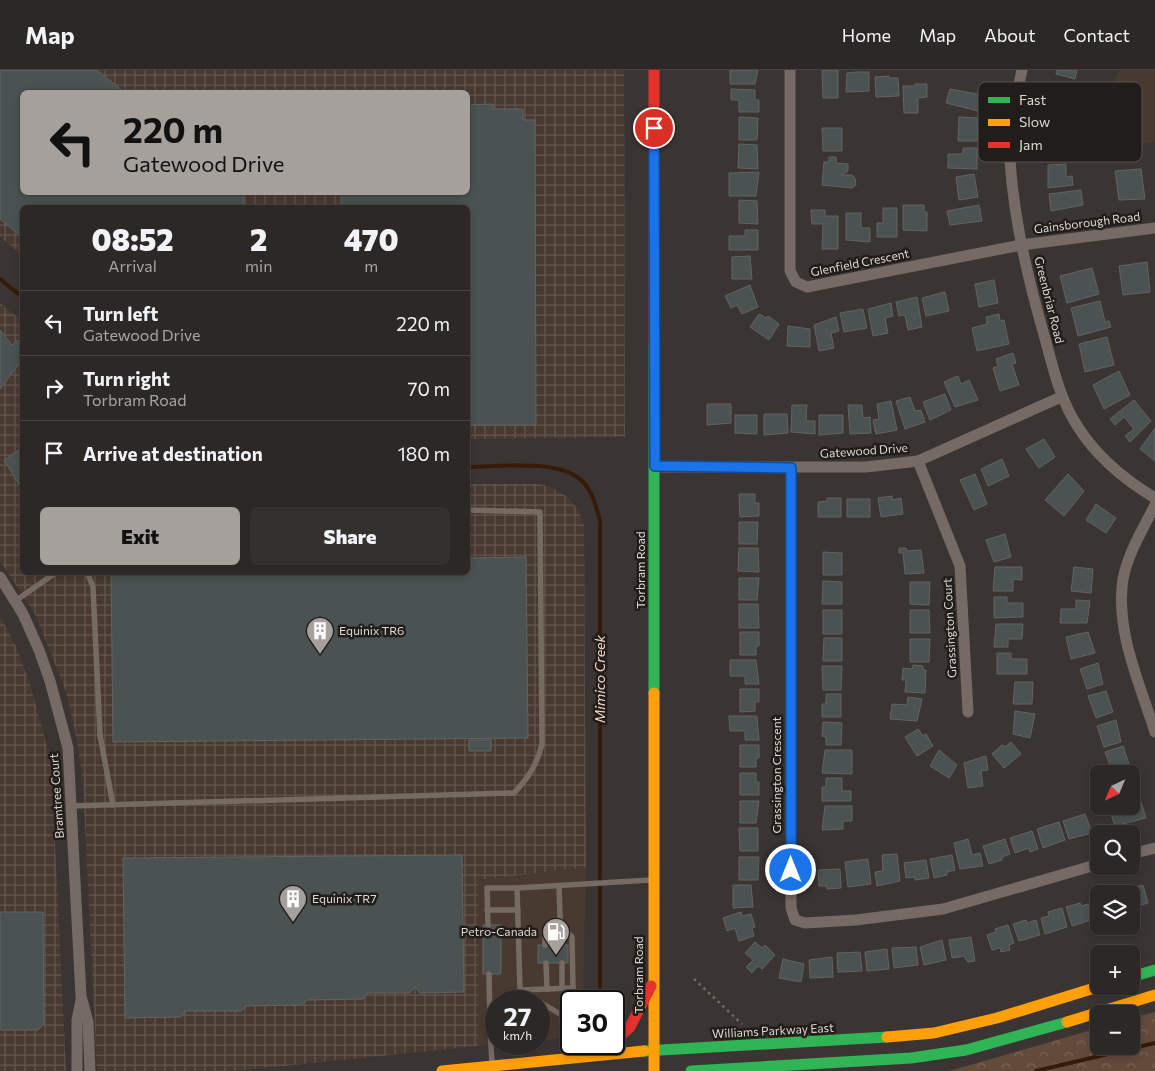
<!DOCTYPE html>
<meta charset="utf-8">
<style>
:root{--surface:#2c2826;--page:#34302e;--text:#f1f3f6;--muted:#a6a6a7;--line:#484443;--accent:#a5a09c}
body{margin:0;font-family:Commissioner,sans-serif;background:var(--page);color:var(--text);height:100vh;display:flex;flex-direction:column;font-size:19px;white-space:nowrap}
*{box-sizing:border-box;margin:0}
p{font-size:16px;color:var(--muted)}
.icon{flex:none;width:28px;height:28px;fill:none;stroke:currentColor;stroke-width:2;stroke-linecap:round;stroke-linejoin:round}
.map{position:relative;flex:1;overflow:hidden}
.side{position:absolute;left:20px;top:135px;width:450px;height:370px;display:flex;flex-direction:column;background:var(--surface);border-radius:8px;box-shadow:0 2px 8px #0003,0 0 0 1px var(--line)}
.side>*{flex:none}
.guide{position:absolute;left:20px;top:20px;width:450px;height:105px;border-radius:8px;box-shadow:0 2px 8px #0003,0 0 0 1px var(--line);background:#a5a09c;color:#111;overflow:hidden}
.needle{width:32px;rotate:224deg}
.controls{position:absolute;left:1090px;top:695px;display:grid;gap:10px}
.controls a{display:grid;place-items:center;width:50px;height:50px;border-radius:8px;background:var(--surface);box-shadow:0 2px 8px #0003,0 0 0 1px var(--line);font-size:25px}
.speed{position:absolute;left:485px;top:920px;display:flex;gap:10px;font-size:25px;font-weight:700;text-align:center}
.speed>*{display:grid;place-content:center;width:65px;height:65px;border-radius:50%;background:var(--surface);box-shadow:0 2px 8px #0003,0 0 0 1px var(--line);line-height:1}
.speed small{font-size:12px;font-weight:400}
.speed .limit{border:2px solid #111;border-radius:8px;background:#fff;color:#111}
.pin{position:absolute;display:grid;place-items:center;width:42px;height:42px;color:#fff;margin:-21px;border:2px solid #fff;border-radius:50%;box-shadow:0 1px 5px #0007}
.me{position:absolute;width:55px;margin:-28px;rotate:0deg;stroke-linejoin:round;filter:drop-shadow(0 0 4px #0008)}
.turn{display:flex;align-items:center;gap:18px;height:105px;padding:0 20px;font-size:22px}
.turn .icon{width:65px;height:65px;stroke-width:2.5}
.turn b{display:block;font-size:35px;line-height:42px}
.eta{display:flex;justify-content:space-evenly;align-items:center;height:85px;text-align:center}
.eta b{font-size:30px;font-weight:800;line-height:35px}
.button{display:flex;gap:10px;margin-top:auto;padding:10px 20px}
.button a{flex:1;height:58px;border-radius:8px;background:var(--accent);color:#111;font-size:20px;font-weight:800;line-height:58px;text-align:center}
.button a+a{background:var(--page);color:var(--text)}
ul{padding:0;list-style:none}
li{display:flex;align-items:center;gap:15px;height:65px;padding:0 20px;border-top:1px solid var(--line)}
li div{flex:1}
li b{display:block;font-size:19px}
li em{font-style:normal}
header{display:flex;align-items:center;gap:30px;box-sizing:border-box;height:70px;padding:0 25px;background:var(--surface);border-bottom:1px solid var(--line)}
header strong{font-size:24px}
nav{display:flex;gap:28px;margin-inline-start:auto;font-size:18px}
.map>svg:first-child{display:block}
</style>
<header>
<strong>Map</strong>
<nav><a>Home</a><a>Map</a><a>About</a><a>Contact</a></nav>
</header>
<div class="map">
<svg width="1155" height="1001" viewBox="0 0 1155 1001">
<defs>
<pattern id="industrial-grid" width="8" height="8" patternUnits="userSpaceOnUse" patternTransform="scale(1.25)"><rect width="8" height="8" fill="#493a31"/><path d="M0 4h8M4 0v8" fill="none" stroke="#63564e"/></pattern>
<pattern id="park-crowns" width="20" height="18" patternUnits="userSpaceOnUse" patternTransform="scale(1.25)"><rect width="20" height="18" fill="#634b3c"/><path d="M2 6a3 3 0 1 1 6 0M12 15a3 3 0 1 1 6 0" fill="none" stroke="#796457"/></pattern>
</defs>
<rect width="100%" height="100%" fill="#3a3532"/>
<g fill="#493a31">
<polygon points="1119,0 1155,0 1155,72 1107,78 1109,24"/>
<polygon points="586,797 583,931 571,931 571,967 539,971 539,931 496,931 496,974 502,974 478,976 478,810"/>
</g>
<g fill="url(#industrial-grid)" fill-rule="evenodd">
<path d="M0,0H624L625,367L468,369V138H22V185L0,167ZM22,22H468V122H22Z"/>
<polygon points="0,233 22,251 22,502 468,502 468,414 540,414 555,419 569,428 579,441 584,456 586,797 478,810 478,976 235,1001 97,1001 83,713 77,670 66,622 35,544 0,491"/>
<polygon points="0,546 16,576 32,621 51,692 66,1001 0,1001"/>
</g>
<polygon fill="url(#park-crowns)" points="1155,942 1155,1001 949,1001 1099,958 1099,976 1131,976 1131,948"/>
<g fill="none" stroke-linecap="round" stroke-linejoin="round">
<g stroke="#351b08" stroke-width="4">
<polyline points="0,209 22,227"/>
<path d="M468,397C500,397 560,388 583,412C593,422 596,437 600,451V929"/>
<polyline points="1036,1001 1155,973"/>
</g>
</g>
<g fill="#4a5351" stroke="#636362">
<polygon points="0,0 97,0 124,22 22,22 22,122 243,122 244,138 22,138 22,167 0,149"/>
<polygon points="730,0 758,0 755,14 730,14"/>
<polygon points="822,0 838,0 838,28 823,28"/>
<polygon points="1057,0 1077,0 1075,9 1056,4"/>
<polygon points="857,2 869,2 869,21 846,22 847,3"/>
<polygon points="889,6 889,8 898,8 899,26 876,27 875,7"/>
<polygon points="1055,12 1073,17 1069,38 1051,34"/>
<polygon points="915,14 927,14 927,27 918,28 918,43 904,43 903,16 914,16"/>
<polygon points="731,19 755,20 755,30 759,30 759,42 739,42 739,30 731,30"/>
<polygon points="950,19 982,25 978,41 946,33"/>
<polygon points="493,34 493,39 523,39 523,50 535,50 536,355 468,355 468,138 341,138 341,122 468,122 468,35"/>
<polygon points="739,47 758,48 757,70 739,70"/>
<polygon points="959,47 977,48 978,71 958,71"/>
<polygon points="822,58 842,58 842,81 823,81"/>
<polygon points="739,74 757,75 758,99 738,98"/>
<polygon points="963,78 977,78 977,99 948,98 948,84 963,84"/>
<polygon points="829,87 836,87 836,93 848,94 848,101 841,105 852,105 855,108 856,115 852,118 822,115 824,92 829,92"/>
<polygon points="1066,94 1066,107 1072,106 1073,115 1048,118 1048,95"/>
<polygon points="1141,99 1145,129 1119,130 1115,101"/>
<polygon points="759,102 756,126 729,126 729,103"/>
<polygon points="974,104 978,127 959,130 956,107"/>
<polygon points="1081,120 1083,135 1051,141 1049,124"/>
<polygon points="739,130 757,131 758,154 739,153"/>
<polygon points="903,135 924,135 924,142 927,142 927,161 903,160"/>
<polygon points="979,135 982,151 950,155 947,141"/>
<polygon points="883,138 897,138 897,167 877,167 877,153 883,153"/>
<polygon points="811,140 825,140 825,146 838,146 838,179 822,179 823,154 812,154"/>
<polygon points="846,143 861,143 861,158 870,158 870,172 846,170"/>
<polygon points="745,160 758,160 758,180 729,180 729,166 745,166"/>
<polygon points="750,186 752,209 732,209 732,187"/>
<polygon points="1147,192 1150,222 1123,225 1119,196"/>
<polygon points="1092,198 1099,224 1067,233 1060,206"/>
<polygon points="994,210 998,233 979,237 975,214"/>
<polygon points="750,215 758,237 742,244 737,235 731,238 725,226"/>
<polygon points="945,222 949,241 926,246 922,228"/>
<polygon points="917,227 922,257 908,260 905,245 899,246 896,232"/>
<polygon points="1100,231 1105,252 1109,251 1111,257 1078,266 1071,238"/>
<polygon points="891,233 893,246 885,248 888,263 873,266 868,239"/>
<polygon points="863,239 867,258 844,262 840,243"/>
<polygon points="759,244 766,248 768,246 779,254 769,270 750,257"/>
<polygon points="999,244 1000,251 1004,250 1009,274 977,281 972,258 987,254 986,247"/>
<polygon points="836,247 839,261 831,263 834,278 819,281 814,255"/>
<polygon points="788,256 810,259 810,277 787,276"/>
<polygon points="0,260 12,275 18,270 22,276 22,290 0,319"/>
<polygon points="1107,267 1114,295 1085,302 1079,274"/>
<polygon points="1013,283 1016,293 1012,294 1019,315 1000,321 993,298 998,296 996,289"/>
<polygon points="1119,301 1130,325 1104,339 1093,315"/>
<polygon points="958,306 961,314 969,310 978,330 955,337 944,312"/>
<polygon points="945,324 951,340 930,350 923,332"/>
<polygon points="910,327 915,341 921,340 925,352 905,359 896,331"/>
<polygon points="1134,330 1151,351 1130,372 1125,366 1134,359 1124,347 1115,355 1110,349"/>
<polygon points="891,331 897,360 876,364 873,350 879,349 877,334"/>
<polygon points="707,334 731,334 731,353 707,355"/>
<polygon points="792,335 807,335 806,351 815,351 815,364 791,362"/>
<polygon points="848,335 862,335 863,348 870,347 871,363 850,364"/>
<polygon points="764,344 787,344 788,363 764,365"/>
<polygon points="735,345 757,345 757,364 735,363"/>
<polygon points="819,345 843,345 843,363 819,365"/>
<polygon points="1155,358 1155,391 1140,379"/>
<polygon points="1044,369 1055,387 1039,398 1026,379"/>
<polygon points="22,378 22,419 4,390"/>
<polygon points="1002,389 1009,406 988,416 981,399"/>
<polygon points="975,404 987,434 974,440 960,410"/>
<polygon points="1068,404 1084,421 1064,446 1045,430"/>
<polygon points="739,424 755,424 755,433 759,433 759,446 740,447"/>
<polygon points="892,426 892,430 901,428 903,444 881,447 878,428"/>
<polygon points="827,428 841,428 841,447 818,447 818,432 827,431"/>
<rect x="847" y="429" width="23" height="18"/>
<polygon points="1096,434 1116,448 1106,463 1086,450"/>
<polygon points="739,452 758,452 757,474 739,474"/>
<polygon points="1005,464 1011,487 994,492 986,470"/>
<polygon points="739,478 758,478 759,502 738,501"/>
<polygon points="899,478 906,478 907,481 921,480 924,503 905,504 903,483 899,483"/>
<polygon points="823,482 842,483 842,505 823,505"/>
<polygon points="526,487 528,668 113,672 111,502 468,502 468,488"/>
<polygon points="995,497 1022,497 1022,510 1013,509 1013,521 993,521"/>
<polygon points="1074,497 1093,499 1091,523 1071,521"/>
<polygon points="739,508 759,508 757,530 739,530"/>
<polygon points="823,511 842,512 842,534 822,534"/>
<polygon points="910,512 930,512 929,535 910,534"/>
<polygon points="994,527 1007,527 1007,533 1023,533 1023,547 994,548"/>
<polygon points="1076,530 1090,531 1087,553 1060,553 1061,539 1076,539"/>
<polygon points="739,534 758,534 759,558 739,558"/>
<rect x="823" y="540" width="19" height="24"/>
<polygon points="910,540 929,540 930,563 910,563"/>
<polygon points="996,554 1023,554 1022,569 1008,569 1008,577 994,577"/>
<polygon points="740,562 759,562 759,576 756,576 756,585 740,585"/>
<polygon points="1088,562 1095,583 1071,589 1066,567"/>
<polygon points="824,568 842,568 842,591 823,591"/>
<polygon points="910,569 930,569 929,592 910,592"/>
<polygon points="997,583 1011,583 1011,589 1027,589 1027,604 997,604"/>
<polygon points="730,590 756,590 759,614 745,614 745,606 730,606"/>
<polygon points="1098,593 1103,614 1087,619 1080,599"/>
<polygon points="913,595 923,596 923,600 926,600 925,623 905,622 906,610 902,610 903,598 912,599"/>
<polygon points="822,596 842,596 841,620 823,620"/>
<polygon points="1015,612 1033,612 1032,634 1013,634"/>
<polygon points="740,619 759,619 759,632 755,632 755,641 740,642"/>
<polygon points="1106,621 1113,642 1096,648 1088,626"/>
<polygon points="826,624 841,624 841,647 822,647 822,634 826,634"/>
<polygon points="908,627 922,629 917,651 890,649 892,634 907,635"/>
<polygon points="1015,641 1035,644 1030,668 1013,664"/>
<polygon points="729,646 757,646 759,670 745,670 745,661 730,661"/>
<polygon points="1116,650 1121,672 1104,677 1097,656"/>
<polygon points="823,652 842,653 841,675 826,675 826,667 822,666"/>
<polygon points="918,659 923,666 926,664 933,676 917,686 905,667"/>
<rect x="469" y="670" width="22" height="11"/>
<polygon points="1011,672 1021,684 1004,698 992,684 1002,675 1005,677"/>
<polygon points="740,675 759,675 759,688 756,688 756,697 740,697"/>
<polygon points="1123,676 1130,697 1113,703 1105,682"/>
<polygon points="825,680 852,680 852,704 822,703"/>
<polygon points="939,680 957,695 949,708 930,696"/>
<polygon points="986,686 988,700 981,701 983,716 968,718 964,693"/>
<polygon points="740,703 756,703 756,712 759,712 759,725 740,725"/>
<polygon points="1131,704 1136,715 1135,716 1138,726 1131,728"/>
<polygon points="826,708 842,708 842,721 851,721 851,731 822,731 822,717 826,717"/>
<polygon points="740,731 759,731 756,753 740,753"/>
<polygon points="1141,732 1146,748 1115,756 1110,741"/>
<polygon points="825,736 852,736 852,751 843,751 843,759 822,760"/>
<polygon points="1085,744 1092,763 1069,769 1063,751"/>
<polygon points="1059,752 1065,770 1043,778 1037,759"/>
<polygon points="739,758 758,758 758,781 740,781"/>
<polygon points="1032,761 1038,779 1030,782 1029,778 1015,783 1010,768"/>
<polygon points="968,769 972,785 980,783 983,796 960,799 954,773"/>
<polygon points="1005,769 1010,784 1002,787 1002,790 989,794 983,776"/>
<polygon points="897,784 900,811 877,816 875,802 883,801 882,785"/>
<polygon points="462,785 464,922 420,923 415,917 410,923 368,923 363,929 307,930 302,935 246,936 241,941 186,941 181,947 125,948 123,788"/>
<polygon points="952,785 955,800 947,802 947,805 934,808 930,789"/>
<polygon points="739,787 759,787 758,810 739,810"/>
<polygon points="868,789 871,814 848,817 845,792"/>
<polygon points="926,790 929,808 915,810 915,807 906,808 904,793"/>
<polygon points="840,799 841,818 827,819 827,816 819,816 818,800"/>
<polygon points="733,815 751,815 753,837 733,838"/>
<polygon points="1143,815 1148,833 1131,838 1131,824 1121,824 1120,821"/>
<polygon points="1080,833 1081,836 1089,834 1094,849 1072,856 1066,837"/>
<polygon points="1062,838 1067,857 1045,864 1041,848 1049,846 1048,842"/>
<polygon points="0,842 43,842 44,954 38,960 0,960"/>
<polygon points="741,842 742,846 751,844 755,857 752,858 754,866 739,871 735,858 727,861 723,848"/>
<polygon points="1026,850 1027,853 1036,850 1040,865 1019,871 1013,854"/>
<rect x="483" y="855" width="18" height="49"/>
<polygon points="1008,855 1014,873 1009,875 1010,880 1001,882 1000,878 992,880 987,865 996,862 995,859"/>
<polygon points="971,867 975,891 968,892 964,886 952,888 949,870"/>
<polygon points="942,870 946,890 924,895 920,877"/>
<polygon points="755,872 762,878 765,875 775,885 762,899 758,896 752,903 746,897 753,890 745,883"/>
<rect x="538" y="875" width="30" height="18"/>
<polygon points="916,877 918,895 894,898 892,878"/>
<polygon points="887,879 889,899 867,901 865,882"/>
<polygon points="860,882 862,901 838,902 837,883"/>
<polygon points="832,887 833,907 810,908 809,890"/>
<polygon points="783,889 804,894 801,912 779,908"/>
</g>
<g fill="none" stroke-linecap="round" stroke-linejoin="round">
<polyline stroke="#766d68" stroke-width="2.5" stroke-dasharray="2.5 4" stroke-linecap="butt" points="694,909 742,954"/>
<g stroke="#766b64" stroke-width="5.5">
<polyline points="87,502 93,517 100,665 113,735"/>
<polyline points="15,531 57,502"/>
<path d="M71,736L514,723C528,708 537,695 542,674L540,442L468,440"/>
<polyline points="559,816 561,875"/>
<polyline points="487,840 518,840"/>
<polyline points="488,855 487,818 517,818"/>
<polyline points="546,893 547,919"/>
<polyline points="562,893 562,918"/>
<polyline points="489,904 490,958"/>
<polyline points="520,920 560,944 573,918 572,867 560,854 545,862 545,875"/>
<polyline points="520,920 573,918"/>
<polyline points="511,931 520,920 517,818 651,810"/>
<polyline points="492,994 490,958 496,950"/>
</g>
<g stroke="#766b64" stroke-width="11">
<polyline points="790,0 790,201 796,212 807,217 1021,175 1155,158"/>
<path d="M1022,0C1016,28 1008,62 1010,90C1014,152 1029,213 1046,272C1054,302 1061,331 1078,357C1097,387 1125,410 1155,428"/>
<polyline points="918,391 960,496 968,642"/>
<polyline points="655,397 866,397 918,391 1061,327"/>
<polyline points="791,398 791,838 795,850 805,853 856,850 943,839 1099,794"/>
<path d="M1155,435C1143,459 1128,483 1123,509C1115,561 1140,614 1155,662"/>
<polyline points="0,507 23,544 39,580 50,611 68,678 81,926 88,952 90,1001"/>
<polyline points="1131,784 1155,778"/>
<polyline points="77,1001 77,950 81,930"/>
</g>
<g stroke="#30b455" stroke-width="11">
<polyline points="654,276 654,623"/>
<polyline points="1131,907 1155,900"/>
<polyline points="644,981 887,967"/>
<polyline points="691,1001 911,988 966,980 1067,952"/>
</g>
<g stroke="#ff9f0a" stroke-width="11">
<polyline points="654,623 654,1001"/>
<polyline points="1067,952 1155,925"/>
<polyline points="887,967 934,963 997,948 1101,916"/>
<polyline points="442,1001 644,981"/>
</g>
<g stroke="#e5322d" stroke-width="11">
<polyline points="654,0 654,276"/>
<polyline points="614,972 630,957 651,916"/>
</g>
</g>
<g fill="none" stroke-linecap="round" stroke-linejoin="round">
<defs>
<polyline id="route" points="654,58 655,396 791,398 791,800"/>
</defs>
<use href="#route" stroke="#114b97" stroke-width="12"/>
<use href="#route" stroke="#1a73e8" stroke-width="9"/>
</g>
<defs>
<symbol id="building-pin" viewBox="-11 -11 22 30"><path d="M0 17L-7.5 6A9.5 9.5 0 1 1 7.5 6Z" fill="#a5a09c" stroke="#211d1a"/><path d="M-4-6H4V6H1V3H-1V6H-4ZM-2.5-4.3h1.7v1.8h-1.7ZM.8-4.3h1.7v1.8H.8ZM-2.5-1h1.7V.8h-1.7ZM.8-1h1.7V.8H.8Z" fill="#fff"/></symbol>
<symbol id="fuel-pin" viewBox="-11 -11 22 30"><path d="M0 17L-7.5 6A9.5 9.5 0 1 1 7.5 6Z" fill="#a5a09c" stroke="#211d1a"/><path d="M-5.5-6h7V0h2V4h1.3V-2.5L3-4.5l.8-.8L6-3V5H2.5V1h-1V6h-7ZM-4.2-4.7v3.2H.2V-4.7Z" fill="#fff"/></symbol>
</defs>
<g fill-rule="evenodd">
<use href="#building-pin" x="304" y="545" width="32" height="43"/>
<use href="#building-pin" x="277" y="813" width="32" height="43"/>
<use href="#fuel-pin" x="540" y="846" width="32" height="43"/>
</g>
<g text-anchor="middle" stroke-width="5" stroke-linejoin="round" paint-order="stroke">
<g font-size="12" fill="#dfd9d5" stroke="#211d1a">
<text transform="translate(1087 153) rotate(-7)" y="4">Gainsborough Road</text>
<text transform="translate(860 193) rotate(-11)" y="4">Glenfield Crescent</text>
<text transform="translate(1049 230) rotate(76)" y="4">Greenbriar Road</text>
<text transform="translate(864 381) rotate(-4)" y="4">Gatewood Drive</text>
<text transform="translate(641 500) rotate(-90)" y="4">Torbram Road</text>
<text transform="translate(950 558) rotate(-93)" y="4">Grassington Court</text>
<text transform="translate(777 705) rotate(-90)" y="4">Grassington Crescent</text>
<text transform="translate(57 726) rotate(-94)" y="4">Bramtree Court</text>
<text transform="translate(639 905) rotate(-90)" y="4">Torbram Road</text>
<text transform="translate(773 961) rotate(-3)" y="4">Williams Parkway East</text>
</g>
<g font-size="12" fill="#dfd9d5" stroke="#211d1a" text-anchor="start">
<text x="339" y="565">Equinix TR6</text>
<text x="312" y="833">Equinix TR7</text>
<text x="537" y="866" text-anchor="end">Petro-Canada</text>
</g>
<g font-size="14" font-style="italic" fill="#f6d9c8" stroke="#211d1a">
<text transform="translate(600 609) rotate(-90)" y="5">Mimico Creek</text>
</g>
</g>
<rect x="978" y="12" width="164" height="80" rx="8" fill="#211d1a" stroke="#5a5552" stroke-width="1"/>
<rect x="988" y="27" width="22" height="6" fill="#30b455"/>
<rect x="988" y="49" width="22" height="7" fill="#ff9f0a"/>
<rect x="988" y="72" width="22" height="6" fill="#e5322d"/>
<g font-size="14" fill="#dfd9d5">
<text x="1019" y="35">Fast</text>
<text x="1019" y="57">Slow</text>
<text x="1019" y="80">Jam</text>
</g>
</svg>
<div class="controls">
<a><svg class="needle" viewBox="-14 -14 28 28"><path d="M0-13l5 13h-10z" fill="#e53935"/><path d="M0 13l5-13h-10z" fill="#a6a6a7"/></svg></a>
<a><svg class="icon" aria-label="search" viewBox="0 0 24 24"><circle cx="10" cy="10" r="6"/><path d="M15 15l6 6"/></svg></a>
<a><svg class="icon" aria-label="layers" viewBox="0 0 24 24"><path d="M12 4l9 5-9 5-9-5zM3 14l9 5 9-5"/></svg></a>
<a>+</a>
<a>−</a>
</div>
<div class="speed"><div>27<small>km/h</small></div><div class="limit">30</div></div>
<div class="pin" style="left:654px;top:58px;background:#d93025"><svg class="icon" aria-label="arrive" viewBox="0 0 24 24"><path d="M6 21V4h12l-3 4 3 4H6"/></svg></div>
<svg class="me" style="left:791px;top:800px" viewBox="-20 -20 40 40"><circle r="17" fill="#1a73e8" stroke="#fff" stroke-width="3"/><path d="M0-11L8 9 0 5-8 9z" fill="#fff"/></svg>
<div class="guide">
<div class="turn"><svg class="icon" aria-label="left" viewBox="0 0 24 24"><path d="M17 20v-9H6M10 6l-5 5 5 5"/></svg><div><b>220 m</b>Gatewood Drive</div></div>
</div>
<section class="side">
<div class="eta">
<div><b>08:52</b><p>Arrival</p></div>
<div><b>2</b><p>min</p></div>
<div><b>470</b><p>m</p></div>
</div>
<ul>
<li><svg class="icon" aria-label="left" viewBox="0 0 24 24"><path d="M17 20v-9H6M10 6l-5 5 5 5"/></svg><div><b>Turn left</b><p>Gatewood Drive</p></div><em>220 m</em></li>
<li><svg class="icon" aria-label="right" viewBox="0 0 24 24"><path d="M7 20v-9h11M14 6l5 5-5 5"/></svg><div><b>Turn right</b><p>Torbram Road</p></div><em>70 m</em></li>
<li><svg class="icon" aria-label="arrive" viewBox="0 0 24 24"><path d="M6 21V4h12l-3 4 3 4H6"/></svg><div><b>Arrive at destination</b></div><em>180 m</em></li>
</ul>
<div class="button"><a>Exit</a><a>Share</a></div>
</section>
</div>
